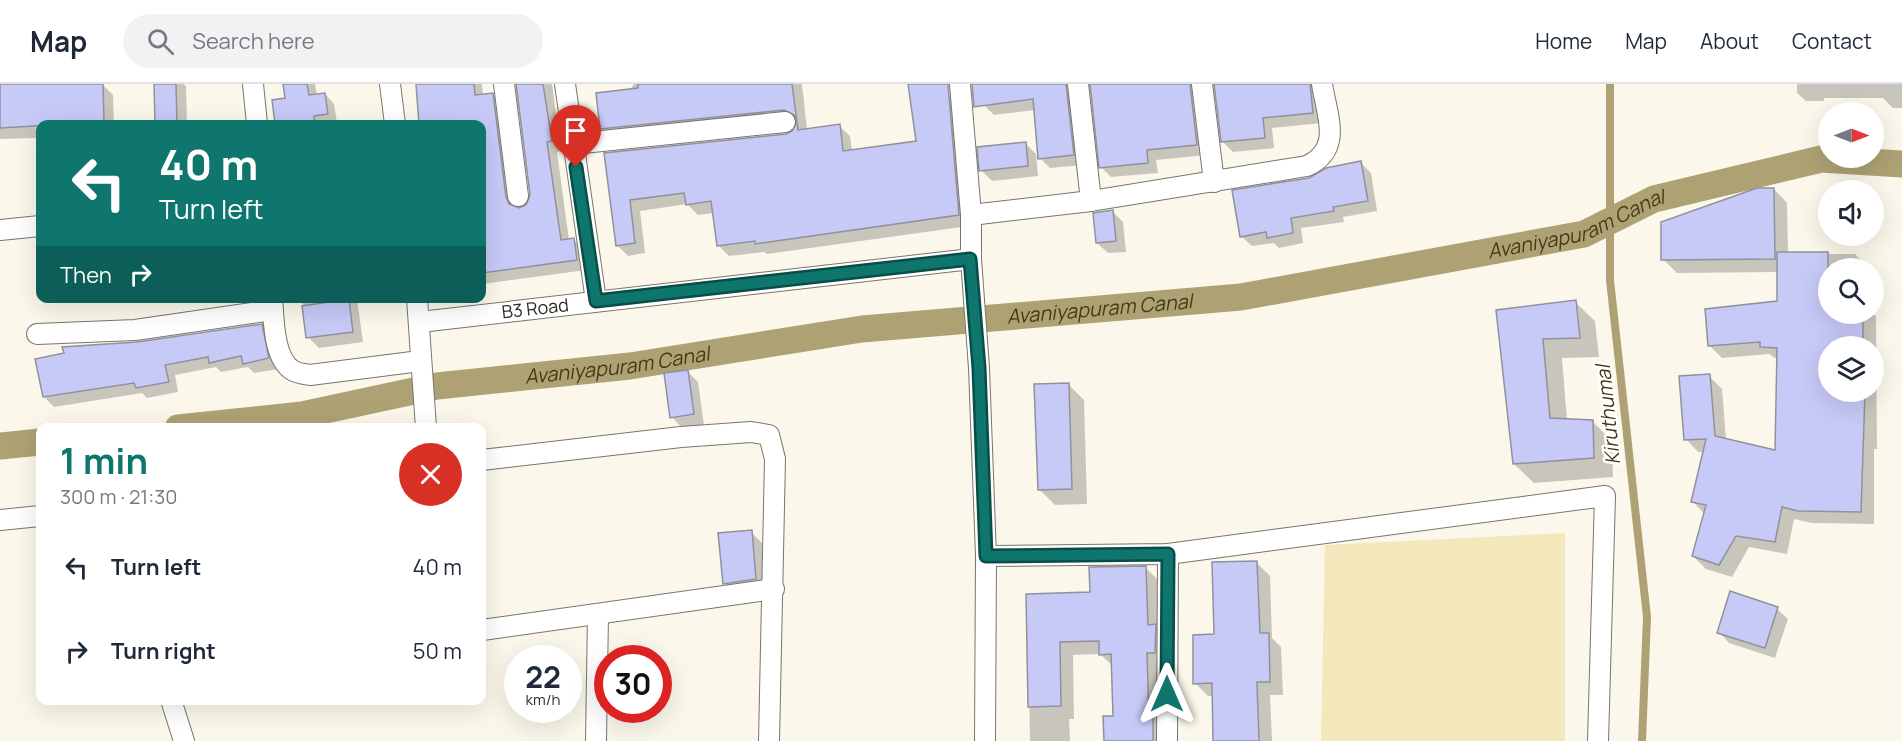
<!DOCTYPE html>
<meta charset="utf-8">
<style>
:root{--surface:#fff;--page:#f2f2f3;--text:#1f2937;--muted:#747a83;--line:#e0e1e3;--accent:#0f766e}
body{margin:0;font-family:Manrope,sans-serif;background:var(--page);color:var(--text);height:100vh;display:flex;flex-direction:column;font-size:22px;white-space:nowrap}
*{box-sizing:border-box;margin:0}
p{font-size:20px;color:var(--muted)}
.icon{flex:none;width:33px;height:33px;fill:none;stroke:currentColor;stroke-width:2;stroke-linecap:round;stroke-linejoin:round}
.map{position:relative;flex:1;overflow:hidden}
.details{position:absolute;left:36px;top:339px;width:450px;height:282px;display:flex;flex-direction:column;background:var(--surface);border-radius:12px;box-shadow:0 6px 24px #0002}
.details>*{flex:none}
.hud{position:absolute;left:36px;top:36px;width:450px;height:183px;border-radius:12px;box-shadow:0 6px 24px #0002;background:#0f766e;color:#fff;overflow:hidden}
.needle{width:39px;rotate:90deg}
.controls{position:absolute;left:1818px;top:18px;display:grid;gap:12px}
.controls a{display:grid;place-items:center;width:66px;height:66px;border-radius:50%;background:var(--surface);box-shadow:0 6px 24px #0002;font-size:30px}
.speed{position:absolute;left:504px;top:561px;display:flex;gap:12px;font-size:30px;font-weight:700;text-align:center}
.speed>*{display:grid;place-content:center;width:78px;height:78px;border-radius:50%;background:var(--surface);box-shadow:0 6px 24px #0002;line-height:1}
.speed small{font-size:15px;font-weight:400}
.speed .limit{border:9px solid #d22;background:#fff;color:#111}
.pin{position:absolute;display:grid;place-items:center;width:51px;height:51px;color:#fff;margin:-62px -26px;border-radius:50% 50% 50% 0;rotate:-45deg;box-shadow:0 0 6px #0007}
.pin .icon{rotate:45deg}
.me{position:absolute;width:66px;margin:-33px;rotate:0deg;stroke-linejoin:round;filter:drop-shadow(0 0 4px #0008)}
.turn{display:flex;align-items:center;gap:21px;height:126px;padding:0 24px;font-size:27px}
.turn .icon{width:78px;height:78px;stroke-width:2.5}
.turn b{display:block;font-size:42px;line-height:51px}
.then{display:flex;align-items:center;height:57px;padding:0 24px;background:#0003;gap:12px;font-size:22px}
.round{display:grid;place-items:center;flex:none;width:63px;height:63px;border-radius:32px;background:var(--page)}
.summary{display:flex;align-items:center;justify-content:space-between;height:102px;padding:0 24px}
h1{font-size:36px;font-weight:700;line-height:45px;color:var(--accent)}
ul{padding:0;list-style:none}
li{display:flex;align-items:center;gap:18px;height:84px;padding:0 24px}
li div{flex:1}
li b{display:block;font-size:22px}
li em{font-style:normal}
header{display:flex;align-items:center;gap:36px;box-sizing:border-box;height:84px;padding:0 30px;background:var(--surface);border-bottom:2px solid var(--line)}
header strong{font-size:28px}
nav{display:flex;gap:33px;margin-inline-start:auto;font-size:21px}
.search{width:420px;height:54px;background:var(--page);display:flex;align-items:center;gap:15px;box-sizing:border-box;padding:0 21px;border-radius:33px;color:var(--muted);font-size:22px}
.map>svg:first-child{display:block}
</style>
<header>
<strong>Map</strong>
<div class="search"><svg class="icon" aria-label="search" viewBox="0 0 24 24"><circle cx="10" cy="10" r="6"/><path d="M15 15l6 6"/></svg>Search here</div>
<nav><a>Home</a><a>Map</a><a>About</a><a>Contact</a></nav>
</header>
<div class="map">
<svg width="1902" height="657" viewBox="0 0 1902 657">
<rect width="100%" height="100%" fill="#fbf8eb"/>
<polygon fill="#f3e7bc" points="1565,449 1565,657 1321,657 1325,461"/>
<g fill="#0003" fill-rule="evenodd">
<polygon points="0,0 102,0 113,11 114,40 40,40 40,54 0,55"/>
<polygon points="156,0 183,0 186,2 187,40 157,40"/>
<polygon points="285,0 315,0 317,12 325,10 334,20 337,39 279,40 274,17 287,16"/>
<polygon points="418,0 482,0 483,12 493,11 503,21 516,124 519,126 527,122 531,111 518,0 552,0 561,67 557,68 569,156 573,155 584,166 586,186 482,200 482,40 421,40"/>
<polygon points="634,0 802,0 807,46 839,42 850,52 852,67 917,59 947,12 958,23 969,142 767,170 764,168 729,172 718,161 714,129 698,131 687,120 640,127 645,169 628,172 617,161 606,70 787,51 797,44 798,37 612,55 602,44"/>
<polygon points="981,0 1084,0 1083,81 1050,84 1040,74 1035,26 994,31 984,21"/>
<polygon points="1090,0 1206,0 1207,71 1156,76 1158,89 1111,93 1101,83"/>
<polygon points="1216,0 1317,0 1322,39 1272,44 1274,64 1233,68 1223,58"/>
<polygon points="1797,0 1902,0 1902,24 1893,24 1883,14 1824,14 1824,17 1806,17 1797,9"/>
<polygon points="1025,59 1036,70 1038,92 992,97 981,86"/>
<polygon points="1361,79 1371,89 1377,127 1343,133 1344,138 1301,144 1303,159 1279,164 1274,159 1252,162 1241,152 1309,95"/>
<path d="M1774,105L1787,119L1788,170H1855L1867,183L1828,184V230H1873L1876,232L1877,365H1874V440L1812,439L1794,435L1787,470L1749,463L1732,493L1706,485L1693,472L1705,430L1692,417L1704,368H1698L1686,355L1709,292L1722,305L1726,356L1777,368L1778,276L1769,270L1722,274L1709,261L1778,218V188L1677,189L1663,175ZM1828,262H1874V308H1828Z"/>
<polygon points="1112,127 1123,138 1126,168 1108,169 1097,159"/>
<polygon points="302,214 361,214 357,215 363,258 319,264 308,253"/>
<polygon points="1575,218 1595,237 1599,273 1562,274 1567,336 1592,337 1612,357 1613,393 1534,399 1514,380 1498,227"/>
<polygon points="261,241 272,252 279,285 254,289 248,283 221,288 216,283 175,291 178,308 147,314 142,309 54,323 44,313 65,271 64,265 137,259"/>
<polygon points="687,287 698,298 704,341 682,344 672,333"/>
<polygon points="1068,300 1084,316 1087,420 1055,421 1039,405"/>
<polygon points="751,448 762,459 766,506 735,510 724,499"/>
<polygon points="1257,479 1270,492 1272,554 1281,563 1283,611 1270,611 1272,657 1215,657 1214,612 1208,612 1195,599 1215,552"/>
<polygon points="1146,484 1159,497 1164,657 1105,657 1114,634 1113,582 1100,570 1073,571 1074,635 1069,635 1070,657 1030,657 1027,511 1091,509"/>
<polygon points="1777,525 1788,535 1775,574 1729,559 1719,548"/>
</g>
<g fill="none" stroke-linecap="round" stroke-linejoin="round">
<polyline stroke="#aea274" stroke-width="8" points="1610,0 1610,196 1647,533 1642,657"/>
<g stroke="#aea274" stroke-width="27">
<path id="s1" d="M178,344L302,331L437,302L630,282L862,245L1241,213L1584,150L1654,115L1821,75L1902,80"/>
<polyline points="0,362 40,358"/>
</g>
</g>
<g fill="#c7c9f7" stroke="#90919c" stroke-width="1.5">
<polygon points="0,0 103,0 104,38 0,44"/>
<polygon points="154,0 176,0 177,40 155,40"/>
<polygon points="283,0 307,0 309,11 325,9 328,30 314,32 315,40 275,40 272,16 285,14"/>
<polygon points="416,0 474,0 475,11 493,9 506,113 509,120 519,124 526,121 530,111 516,0 543,0 552,57 547,58 561,156 574,154 577,176 482,189 482,40 419,40"/>
<polygon points="638,0 792,0 798,46 840,40 843,67 916,57 908,0 948,0 959,131 755,160 755,157 717,162 711,117 686,121 684,109 630,116 635,159 616,162 604,69 786,50 792,47 797,37 794,31 784,26 600,45 596,9 638,4"/>
<polygon points="972,0 1066,0 1074,71 1038,75 1033,15 974,23"/>
<polygon points="1090,0 1190,0 1197,61 1147,66 1148,79 1099,84"/>
<polygon points="1214,0 1310,0 1313,29 1263,34 1265,54 1221,58"/>
<polygon points="1026,58 1028,82 979,87 977,63"/>
<polygon points="1361,77 1368,117 1333,123 1334,127 1291,134 1293,149 1267,154 1266,148 1240,153 1232,106 1309,94 1326,84"/>
<polygon points="1757,104 1774,104 1775,175 1661,176 1661,138"/>
<polygon points="1113,126 1116,157 1096,159 1093,129"/>
<polygon points="1777,168 1828,168 1828,230 1863,230 1863,262 1828,262 1828,308 1865,308 1861,428 1798,427 1782,423 1775,458 1736,452 1719,481 1692,472 1706,421 1691,418 1706,355 1684,356 1679,292 1710,290 1715,352 1775,366 1777,264 1760,263 1760,258 1708,262 1705,225 1777,217"/>
<polygon points="349,215 353,248 306,254 302,222"/>
<polygon points="1576,216 1580,254 1543,255 1550,334 1593,336 1594,374 1513,380 1496,226"/>
<polygon points="262,240 269,274 243,280 241,272 209,279 208,273 165,281 169,298 136,304 134,299 43,313 35,275 64,269 62,263 137,258"/>
<polygon points="688,286 694,330 670,334 664,289"/>
<polygon points="1069,299 1072,405 1038,406 1034,300"/>
<polygon points="752,446 756,495 723,500 718,449"/>
<polygon points="1257,477 1260,549 1269,549 1270,598 1257,598 1259,657 1213,657 1212,599 1193,600 1193,551 1214,550 1212,478"/>
<polygon points="1146,482 1148,541 1156,540 1155,569 1147,569 1149,632 1153,632 1153,657 1104,657 1103,632 1113,632 1111,570 1099,571 1099,557 1060,558 1061,622 1028,623 1026,510 1090,508 1089,483"/>
<polygon points="1730,507 1778,523 1765,564 1717,549"/>
</g>
<g fill="none" stroke-linecap="round" stroke-linejoin="round">
<defs>
<g id="street">
<polyline points="253,0 257,40"/>
<polyline points="390,0 395,40"/>
<polyline points="504,0 518,112"/>
<polyline points="565,0 596,217"/>
<polyline points="960,0 971,131 971,175 979,284 986,472 985,657"/>
<polyline points="1078,0 1091,117"/>
<polyline points="1202,0 1214,98"/>
<polyline points="573,60 785,38"/>
<path d="M971,131L1091,117L1307,82C1343,65 1327,32 1322,0"/>
<polyline points="0,146 40,142"/>
<path d="M272,214C274,235 273,273 292,286C296,289 304,290 310,291L420,277"/>
<polyline points="417,214 426,344"/>
<path id="s2" d="M420,238L971,175"/>
<polyline points="37,250 135,246 273,226"/>
<polyline points="482,376 681,353 751,348 769,351 775,375 769,657"/>
<polyline points="0,436 40,432"/>
<polyline points="986,472 1168,470 1605,412 1598,657"/>
<polyline points="482,546 774,505"/>
<polyline points="171,616 184,657"/>
<polyline points="596,657 598,530"/>
<polyline points="1167,657 1168,470"/>
</g>
</defs>
<use href="#street" stroke="#78756a" stroke-width="22"/>
<use href="#street" stroke="#fff" stroke-width="20"/>
</g>
<g fill="none" stroke-linecap="round" stroke-linejoin="round">
<defs>
<polyline id="route" points="576,83 596,217 970,175 979,284 986,472 1168,470 1167,610"/>
</defs>
<use href="#route" stroke="#0a4d48" stroke-width="15"/>
<use href="#route" stroke="#0f766e" stroke-width="10"/>
</g>
<g text-anchor="middle" stroke-width="5" stroke-linejoin="round" paint-order="stroke">
<g font-size="18" fill="#2a2924" stroke="#fff">
<text dy="6" stroke="none"><textPath href="#s2" startOffset="116">B3 Road</textPath></text>
</g>
<g font-size="20" font-style="italic" fill="#443b15" stroke="#fff">
<text dy="7" stroke="none"><textPath href="#s1" startOffset="1416">Avaniyapuram Canal</textPath></text>
<text dy="7" stroke="none"><textPath href="#s1" startOffset="930">Avaniyapuram Canal</textPath></text>
<text dy="7" stroke="none"><textPath href="#s1" startOffset="444">Avaniyapuram Canal</textPath></text>
<text transform="translate(1608 331) rotate(-96)" y="7">Kiruthumal</text>
</g>
</g>
</svg>
<div class="controls">
<a><svg class="needle" viewBox="-14 -14 28 28"><path d="M0-13l5 13h-10z" fill="#e53935"/><path d="M0 13l5-13h-10z" fill="#747a83"/></svg></a>
<a><svg class="icon" aria-label="sound" viewBox="0 0 24 24"><path d="M4 9h4l5-4v14l-5-4H4zM17 9q2 3 0 6"/></svg></a>
<a><svg class="icon" aria-label="search" viewBox="0 0 24 24"><circle cx="10" cy="10" r="6"/><path d="M15 15l6 6"/></svg></a>
<a><svg class="icon" aria-label="layers" viewBox="0 0 24 24"><path d="M12 4l9 5-9 5-9-5zM3 14l9 5 9-5"/></svg></a>
</div>
<div class="speed"><div>22<small>km/h</small></div><div class="limit">30</div></div>
<div class="pin" style="left:576px;top:83px;background:#d93025"><svg class="icon" aria-label="arrive" viewBox="0 0 24 24"><path d="M6 21V4h12l-3 4 3 4H6"/></svg></div>
<svg class="me" style="left:1167px;top:610px" viewBox="-20 -20 40 40"><path d="M0-17L14 15 0 8-14 15z" fill="#0f766e" stroke="#fff" stroke-width="4"/></svg>
<div class="hud">
<div class="turn"><svg class="icon" aria-label="left" viewBox="0 0 24 24"><path d="M17 20v-9H6M10 6l-5 5 5 5"/></svg><div><b>40 m</b>Turn left</div></div>
<div class="then">Then<svg class="icon" aria-label="right" viewBox="0 0 24 24"><path d="M7 20v-9h11M14 6l5 5-5 5"/></svg></div>
</div>
<section class="details">
<div class="summary"><div><h1>1 min</h1><p>300 m · 21:30</p></div><a class="round" style="background:#d93025;color:#fff"><svg class="icon" aria-label="close" viewBox="0 0 24 24"><path d="M6 6l12 12M18 6L6 18"/></svg></a></div>
<ul>
<li><svg class="icon" aria-label="left" viewBox="0 0 24 24"><path d="M17 20v-9H6M10 6l-5 5 5 5"/></svg><div><b>Turn left</b></div><em>40 m</em></li>
<li><svg class="icon" aria-label="right" viewBox="0 0 24 24"><path d="M7 20v-9h11M14 6l5 5-5 5"/></svg><div><b>Turn right</b></div><em>50 m</em></li>
</ul>
</section>
</div>
